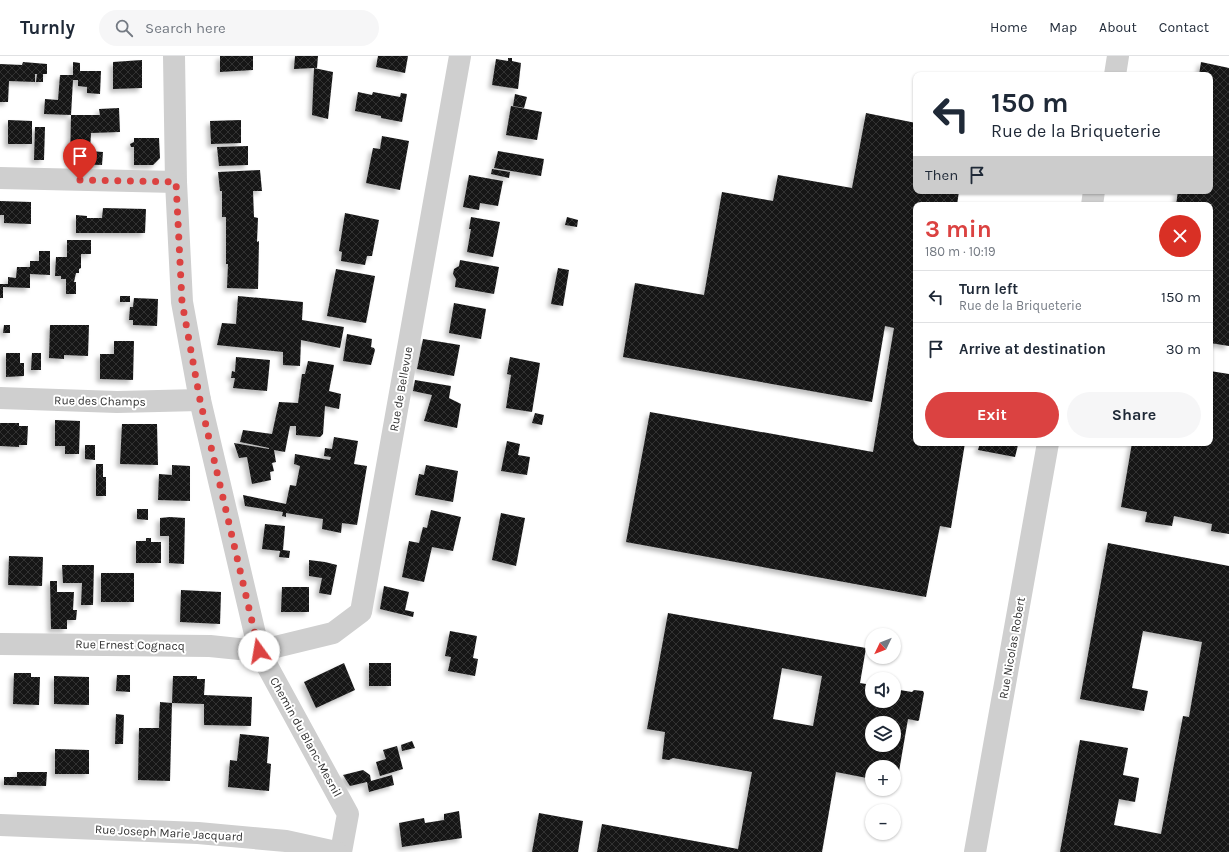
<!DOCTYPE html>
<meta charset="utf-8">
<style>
:root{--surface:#fff;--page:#f6f6f7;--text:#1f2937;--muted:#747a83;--line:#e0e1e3;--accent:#db4241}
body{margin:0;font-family:Karla,sans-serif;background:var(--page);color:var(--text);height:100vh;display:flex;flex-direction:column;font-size:15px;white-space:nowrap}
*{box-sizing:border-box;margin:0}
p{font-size:13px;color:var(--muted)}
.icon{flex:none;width:22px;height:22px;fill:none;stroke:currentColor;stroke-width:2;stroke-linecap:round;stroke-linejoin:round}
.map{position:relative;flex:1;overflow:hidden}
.panel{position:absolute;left:913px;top:146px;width:300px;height:244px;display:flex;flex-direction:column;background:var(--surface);border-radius:8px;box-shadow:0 1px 3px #0004}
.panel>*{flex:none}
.banner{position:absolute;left:913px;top:16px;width:300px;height:122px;border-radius:8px;box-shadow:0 1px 3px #0004;background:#fff;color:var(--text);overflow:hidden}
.needle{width:26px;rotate:227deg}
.fabs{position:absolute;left:865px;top:572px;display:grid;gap:8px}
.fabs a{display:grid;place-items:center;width:36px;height:36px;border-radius:50%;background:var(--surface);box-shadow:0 1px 3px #0004;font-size:20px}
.pin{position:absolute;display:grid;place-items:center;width:34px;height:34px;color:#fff;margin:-41px -17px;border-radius:50% 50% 50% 0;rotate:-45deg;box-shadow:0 0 4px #0007}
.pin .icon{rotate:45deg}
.me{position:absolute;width:44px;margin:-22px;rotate:347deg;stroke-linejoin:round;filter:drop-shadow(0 0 3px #0008)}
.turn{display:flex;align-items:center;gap:14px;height:84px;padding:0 12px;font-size:18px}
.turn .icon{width:52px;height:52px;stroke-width:2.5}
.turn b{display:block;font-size:28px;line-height:34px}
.then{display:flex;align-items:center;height:38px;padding:0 12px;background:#0003;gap:8px;font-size:15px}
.round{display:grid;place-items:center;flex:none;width:42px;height:42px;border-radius:21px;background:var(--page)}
.head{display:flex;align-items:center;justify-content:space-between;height:68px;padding:0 12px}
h1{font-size:24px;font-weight:700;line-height:30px;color:var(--accent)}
.action{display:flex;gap:8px;margin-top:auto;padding:8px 12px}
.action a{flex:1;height:46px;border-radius:24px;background:var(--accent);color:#fff;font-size:16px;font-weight:700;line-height:46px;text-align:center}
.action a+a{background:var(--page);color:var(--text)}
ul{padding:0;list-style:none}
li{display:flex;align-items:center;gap:12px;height:52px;padding:0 12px;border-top:1px solid var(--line)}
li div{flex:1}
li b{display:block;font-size:15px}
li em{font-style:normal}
header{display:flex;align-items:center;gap:24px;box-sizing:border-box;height:56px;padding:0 20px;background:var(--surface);border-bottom:1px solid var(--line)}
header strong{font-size:19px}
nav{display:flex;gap:22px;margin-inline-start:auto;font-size:14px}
.search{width:280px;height:36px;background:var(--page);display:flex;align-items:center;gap:10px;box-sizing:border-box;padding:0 14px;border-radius:22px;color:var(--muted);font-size:15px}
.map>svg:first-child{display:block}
</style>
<header>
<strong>Turnly</strong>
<div class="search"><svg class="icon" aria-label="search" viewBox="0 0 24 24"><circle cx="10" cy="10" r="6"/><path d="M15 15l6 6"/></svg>Search here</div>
<nav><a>Home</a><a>Map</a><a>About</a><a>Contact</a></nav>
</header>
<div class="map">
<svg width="1229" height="796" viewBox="0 0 1229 796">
<defs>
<pattern id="building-cross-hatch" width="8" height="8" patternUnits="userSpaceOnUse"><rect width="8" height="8" fill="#191919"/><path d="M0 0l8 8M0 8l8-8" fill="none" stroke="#323232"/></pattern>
<filter id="shadow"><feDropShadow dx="-3.5" dy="3.5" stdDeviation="2" flood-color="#0004"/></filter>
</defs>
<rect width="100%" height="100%" fill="#fff"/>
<g fill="url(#building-cross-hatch)" fill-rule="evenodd" filter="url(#shadow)">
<polygon points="220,0 253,0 253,14 220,16"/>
<polygon points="295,0 318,0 317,12 314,12 333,16 328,63 312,59 314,12 294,13"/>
<polygon points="378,0 408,0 405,17 376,11"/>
<polygon points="508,2 512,2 512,5 521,7 518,33 492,29 496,3 508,5"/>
<polygon points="142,4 142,32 113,33 113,6"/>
<polygon points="23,6 47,8 47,18 43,18 43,26 36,26 37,18 35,18 35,26 9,25 8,46 0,46 0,8 22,9"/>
<polygon points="73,6 80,7 80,15 101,15 100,38 87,37 87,31 78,30 78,24 73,24 71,59 44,58 45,43 58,44 60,19 73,19"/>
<polygon points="1201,6 1229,12 1229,290 1210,287 1210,149 1176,149 1178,135 1210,135 1210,19 1199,19"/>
<polygon points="358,36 372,39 373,36 400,41 401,37 407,38 402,66 381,62 381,60 355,55"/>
<polygon points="515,38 527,41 524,52 513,50"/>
<polygon points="511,50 542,56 537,84 506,79"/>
<polygon points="119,52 120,76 91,77 90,95 103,96 102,109 70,108 71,59 100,59 99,53"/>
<polygon points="866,57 916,67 916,135 959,135 957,149 916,149 916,387 965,387 951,472 940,470 926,541 626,486 650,356 873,396 894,272 885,270 872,346 623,301 635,227 704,239 722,136 773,145 778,119 852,132"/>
<polygon points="8,64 32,65 32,88 8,88"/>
<polygon points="241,64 241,87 211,88 210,65"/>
<polygon points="35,71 45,71 44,104 34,104"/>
<polygon points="382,80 409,85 400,134 366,127 373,92 380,93"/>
<polygon points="134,82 159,82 160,102 153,109 134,109 134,91 131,91 130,88 134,86"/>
<polygon points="248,90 248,109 219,110 217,91"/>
<polygon points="498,95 544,103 541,120 494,112"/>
<polygon points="492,113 510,116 509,122 491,118"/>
<polygon points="260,114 262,135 253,135 254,161 258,162 257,186 259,185 258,233 227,232 228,208 226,208 226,161 222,161 222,135 220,135 218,116"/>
<polygon points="469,119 503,125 498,150 480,147 479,154 463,151"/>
<polygon points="0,145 31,146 31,168 4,167 4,159 0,159"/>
<polygon points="103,152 146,153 145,177 76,177 76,159 87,160 87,162 102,162"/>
<polygon points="345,157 379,164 372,200 367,200 365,209 341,205 342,196 339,195"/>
<polygon points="471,161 500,166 493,201 467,196 471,173 469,173"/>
<polygon points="567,161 578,164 577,171 565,169"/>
<polygon points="67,184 91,184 91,198 81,198 81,212 79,213 79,217 76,217 74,226 76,226 76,238 66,238 66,223 61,223 61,220 55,220 56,201 67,201"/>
<polygon points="39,195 50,195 50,219 30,218 30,232 3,231 3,242 0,242 0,228 8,228 8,221 16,222 17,211 30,211 30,205 39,205"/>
<polygon points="460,204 499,211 494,238 455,231 456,223 453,218 454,213 459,210"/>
<polygon points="558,212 569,214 563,250 551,248"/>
<polygon points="336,213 375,220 366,267 327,260"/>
<rect x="120" y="240" width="10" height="6"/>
<polygon points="238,240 303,246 302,264 344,271 340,292 301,284 300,310 283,309 283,296 217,289 222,267 236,268"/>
<polygon points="134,242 158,243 157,270 133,269 133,264 129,264 130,251 133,251"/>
<polygon points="454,247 486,253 481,283 449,277"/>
<polygon points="4,269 10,269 10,277 3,277"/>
<polygon points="50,269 89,269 88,300 64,299 64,303 49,302"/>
<polygon points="347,278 372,283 371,291 374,292 375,294 371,309 343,305"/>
<polygon points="423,283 460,289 454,320 417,313"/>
<polygon points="114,285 134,285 133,324 100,323 100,298 114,298"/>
<polygon points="6,297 20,297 20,307 24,307 24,320 6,321"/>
<polygon points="32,297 41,297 41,314 31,314"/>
<polygon points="236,301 270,304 267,335 233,332 235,322 231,322 232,315 235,316"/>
<polygon points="510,301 540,307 532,356 506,352 511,319 507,318"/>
<polygon points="308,305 334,309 329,335 341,338 339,353 325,350 323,378 320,381 296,379 296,370 290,370 285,396 274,394 276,406 272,407 274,415 270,416 271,424 252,428 247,401 239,402 234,387 269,393 269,392 240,386 243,374 272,378 279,346 298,347 302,318 305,318"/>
<polygon points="1210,315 1229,318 1229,478 1211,475 1212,468 1174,460 1172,470 1145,466 1147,456 1121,451 1132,387 1210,387"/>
<polygon points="415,324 451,330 449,342 461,348 457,372 424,365 432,339 413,335"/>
<polygon points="535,357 544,359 542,369 532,367"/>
<polygon points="55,364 80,365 79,398 65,398 65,390 55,390"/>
<polygon points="0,367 19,367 19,370 28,370 27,389 19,389 19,391 0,390"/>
<polygon points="122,368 157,368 158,409 120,408"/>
<polygon points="334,381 358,385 354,408 367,410 357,469 342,467 341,477 322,473 323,463 286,457 286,461 282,460 283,456 245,450 243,439 286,448 290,429 296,430 300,410 294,408 295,398 330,404 331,401 324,400 325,392 332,393"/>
<polygon points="507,385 520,388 518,399 530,401 527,419 501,415"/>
<polygon points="980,387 990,387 989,389 993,390 994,387 1010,387 1018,389 1015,401 978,394"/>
<polygon points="85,389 95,389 95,404 85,403"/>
<polygon points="96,408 103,408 103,421 106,421 106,440 96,440"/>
<polygon points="172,409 190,410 190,445 158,444 159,418 172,419"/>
<polygon points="426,409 458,415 453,446 415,439 419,418 424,419"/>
<polygon points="137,453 148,453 148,464 137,463"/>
<polygon points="431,454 461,461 453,495 432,491 424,526 402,521 409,485 419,487 423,471 427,472"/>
<polygon points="501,457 525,462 516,510 492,504"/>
<polygon points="170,461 185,462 184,508 169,507 169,480 160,480 160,462"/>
<polygon points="265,468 285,470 283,494 290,495 289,502 279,501 280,495 262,493"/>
<polygon points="146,482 151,482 151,486 161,486 161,507 136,507 136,485 146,485"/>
<polygon points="1108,487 1229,510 1229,796 1060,796 1080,684 1128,692 1123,719 1139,722 1135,746 1119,743 1114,769 1161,778 1183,660 1189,661 1202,586 1143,575 1132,632 1148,635 1144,655 1080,643"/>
<polygon points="9,500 43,501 42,530 8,529"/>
<polygon points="309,504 325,506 337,509 331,539 319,537 322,522 309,520"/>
<polygon points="62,509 94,509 93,549 81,549 82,527 63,527"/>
<rect x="101" y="517" width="33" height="29"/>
<polygon points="50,525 57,525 57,536 74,536 73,554 77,554 76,564 67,564 67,573 51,573"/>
<polygon points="384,530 409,536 405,554 414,556 413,561 380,553"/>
<polygon points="282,531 309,531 309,556 281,556"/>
<polygon points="181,534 221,536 220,568 180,566"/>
<path d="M668,557L866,592L860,627L872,629V645H894V633L912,636L914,634L923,635L924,637L919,664L918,665L908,663L897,727H894V711H872V723L836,716L822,796H597L602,768L738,793L752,716L673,702L669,704L662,703L665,676L647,673ZM782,612L822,620L813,670L773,663ZM872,667H894V689H872Z"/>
<polygon points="450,575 477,580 473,602 478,603 475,620 448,615 451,601 445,600"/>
<polygon points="344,607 355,634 316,652 304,626"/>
<rect x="369" y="607" width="22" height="23"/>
<polygon points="14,617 31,617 31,621 40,621 39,649 13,648"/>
<polygon points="117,619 130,619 130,636 116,635"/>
<polygon points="54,620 89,621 89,649 54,648"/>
<polygon points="173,620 197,620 197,623 205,623 204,639 252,641 251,670 204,669 204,648 172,647"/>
<polygon points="160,646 172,647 170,725 138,724 139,672 159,672"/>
<polygon points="116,658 124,659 123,688 115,688"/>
<polygon points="240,678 269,681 267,707 271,708 269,735 228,731 230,704 237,705"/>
<polygon points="412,685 415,692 402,695 401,689"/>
<polygon points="397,690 403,713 380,720 376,706 386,703 383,694"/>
<polygon points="55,693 89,694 89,718 55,718"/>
<polygon points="363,714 370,719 371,725 392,719 394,729 369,736 367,726 350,730 343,719"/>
<polygon points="17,716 47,716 46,730 4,729 4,721 17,721"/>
<polygon points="459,755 462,782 402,791 399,767 424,762 425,767 444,764 444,758"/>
<polygon points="539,757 583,765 578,796 532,796"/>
</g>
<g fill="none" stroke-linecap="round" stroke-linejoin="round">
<g stroke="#cfcfcf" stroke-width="22">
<polyline points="174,0 176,126 182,246 200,344 259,595 348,758 341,796"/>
<polyline points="1115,19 1118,0"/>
<polyline points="0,122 176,126"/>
<polyline points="1092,149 1094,135"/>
<polyline points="0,342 117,346 200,344"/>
<polyline points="0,588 210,590 259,595 333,577 361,556 460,0"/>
<polyline points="0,769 198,777 286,785 336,796"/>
<polyline points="975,796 1048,387"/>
</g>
</g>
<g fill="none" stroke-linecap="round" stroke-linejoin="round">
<polyline stroke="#db4241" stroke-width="7" stroke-dasharray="0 12.6" points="80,124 176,126 182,246 200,344 259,595"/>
</g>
<g text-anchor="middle" stroke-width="4" stroke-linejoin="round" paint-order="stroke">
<g font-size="12" fill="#323232" stroke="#fff">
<text transform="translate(401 333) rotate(-80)" y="4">Rue de Bellevue</text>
<text transform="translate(100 345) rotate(1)" y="4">Rue des Champs</text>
<text transform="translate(130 589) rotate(1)" y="4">Rue Ernest Cognacq</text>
<text transform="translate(1012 592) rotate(-80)" y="4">Rue Nicolas Robert</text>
<text transform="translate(306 681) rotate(61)" y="4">Chemin du Blanc-Mesnil</text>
<text transform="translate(169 777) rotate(3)" y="4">Rue Joseph Marie Jacquard</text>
</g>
</g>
</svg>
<div class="fabs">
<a><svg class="needle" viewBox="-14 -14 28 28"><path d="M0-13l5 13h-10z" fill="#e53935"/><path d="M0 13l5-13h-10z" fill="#747a83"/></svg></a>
<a><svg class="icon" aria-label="sound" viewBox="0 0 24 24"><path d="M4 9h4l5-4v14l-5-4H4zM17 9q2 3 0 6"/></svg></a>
<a><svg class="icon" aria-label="layers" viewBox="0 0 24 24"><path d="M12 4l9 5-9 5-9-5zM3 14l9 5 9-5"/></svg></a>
<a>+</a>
<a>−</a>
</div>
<div class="pin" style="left:80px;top:124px;background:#d93025"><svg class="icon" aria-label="arrive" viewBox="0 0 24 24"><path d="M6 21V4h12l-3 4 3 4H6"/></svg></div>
<svg class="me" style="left:259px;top:595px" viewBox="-20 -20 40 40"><circle r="19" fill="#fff"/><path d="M0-13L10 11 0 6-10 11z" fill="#db4241"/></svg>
<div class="banner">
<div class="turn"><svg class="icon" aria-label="left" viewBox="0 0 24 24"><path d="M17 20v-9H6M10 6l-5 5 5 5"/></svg><div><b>150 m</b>Rue de la Briqueterie</div></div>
<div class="then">Then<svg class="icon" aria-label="arrive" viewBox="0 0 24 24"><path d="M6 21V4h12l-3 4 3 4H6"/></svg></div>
</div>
<section class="panel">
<div class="head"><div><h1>3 min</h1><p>180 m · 10:19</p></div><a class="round" style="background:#d93025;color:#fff"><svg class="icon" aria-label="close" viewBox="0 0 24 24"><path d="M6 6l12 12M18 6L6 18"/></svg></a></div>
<ul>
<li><svg class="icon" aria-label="left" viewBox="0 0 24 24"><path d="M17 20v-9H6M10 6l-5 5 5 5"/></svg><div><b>Turn left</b><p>Rue de la Briqueterie</p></div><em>150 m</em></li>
<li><svg class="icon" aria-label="arrive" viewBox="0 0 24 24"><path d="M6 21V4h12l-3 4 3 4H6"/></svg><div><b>Arrive at destination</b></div><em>30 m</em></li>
</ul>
<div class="action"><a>Exit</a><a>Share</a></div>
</section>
</div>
